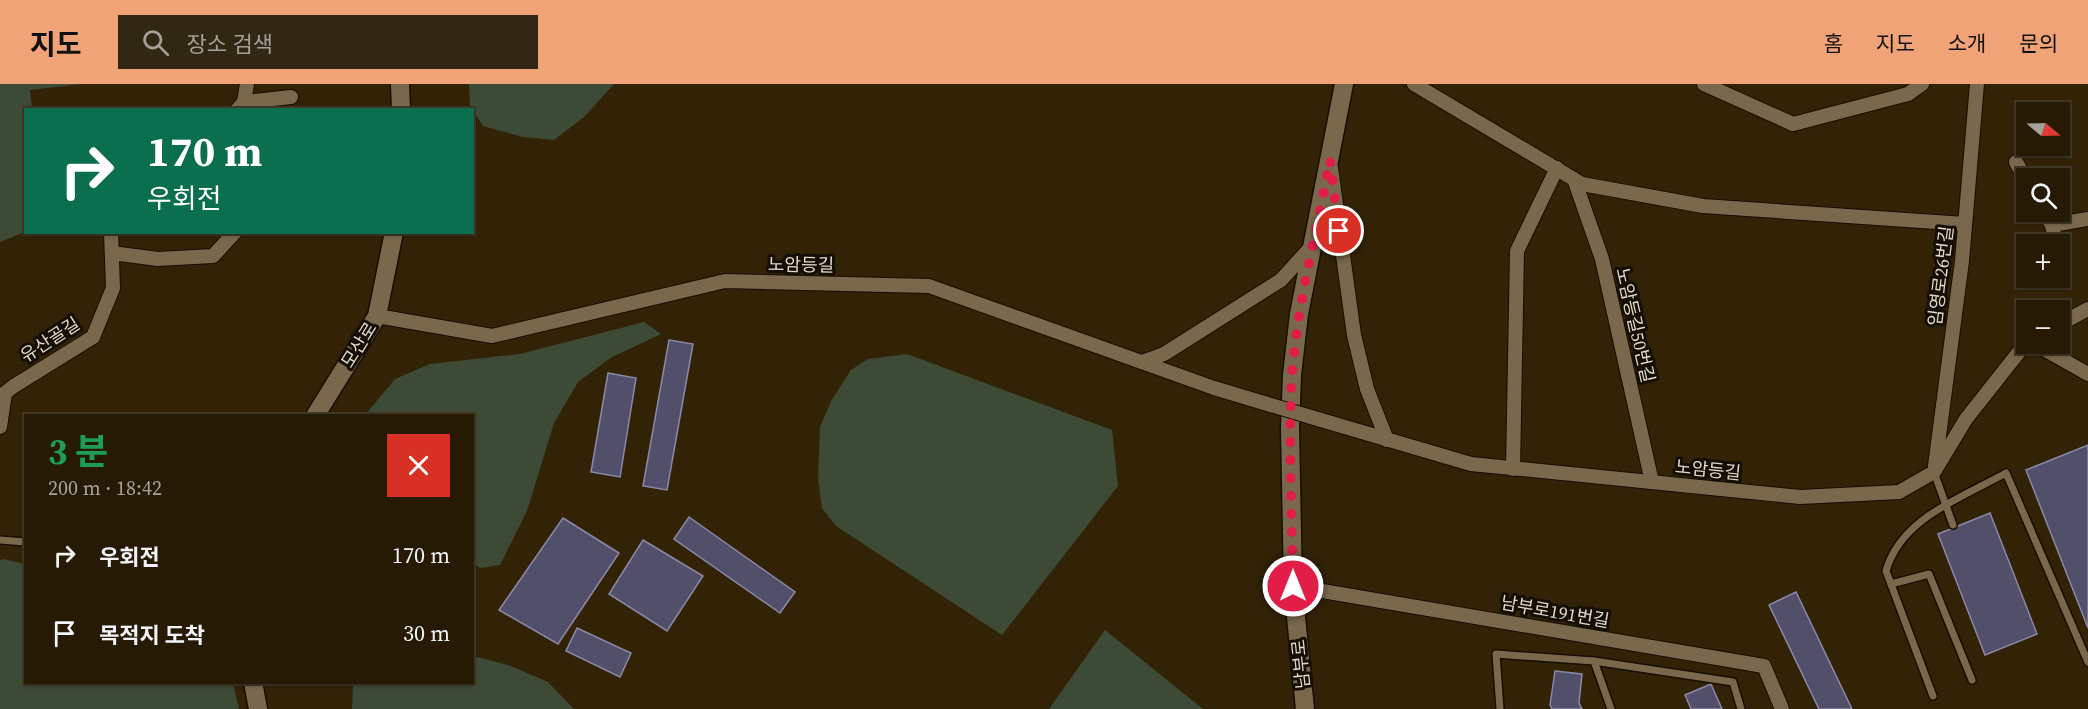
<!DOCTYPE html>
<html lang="ko">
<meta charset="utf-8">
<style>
:root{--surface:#261a05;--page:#322713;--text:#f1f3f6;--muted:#a4a19a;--line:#423827;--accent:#efa377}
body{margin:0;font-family:"Source Serif 4","Noto Sans KR",serif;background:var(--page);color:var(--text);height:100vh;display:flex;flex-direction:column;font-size:22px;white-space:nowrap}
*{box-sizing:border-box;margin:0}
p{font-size:20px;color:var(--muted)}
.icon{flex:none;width:33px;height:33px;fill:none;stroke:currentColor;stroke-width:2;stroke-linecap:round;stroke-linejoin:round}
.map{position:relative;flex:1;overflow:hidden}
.details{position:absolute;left:24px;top:330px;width:450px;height:270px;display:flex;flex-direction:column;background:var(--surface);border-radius:0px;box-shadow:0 2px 4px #0004,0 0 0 2px var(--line)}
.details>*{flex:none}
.banner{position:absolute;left:24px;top:24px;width:450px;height:126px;border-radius:0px;box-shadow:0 2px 4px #0004,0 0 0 2px var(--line);background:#0b6e4f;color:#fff;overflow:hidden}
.needle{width:39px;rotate:109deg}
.tools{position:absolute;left:2016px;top:18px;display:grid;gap:12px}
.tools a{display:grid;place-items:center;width:54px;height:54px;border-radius:0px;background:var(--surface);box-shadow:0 2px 4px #0004,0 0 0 2px var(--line);font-size:30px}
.pin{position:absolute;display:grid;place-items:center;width:51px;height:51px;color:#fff;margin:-26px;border:3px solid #fff;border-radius:50%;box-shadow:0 2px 6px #0007}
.me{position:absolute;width:66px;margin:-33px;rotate:0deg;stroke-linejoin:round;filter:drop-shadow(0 0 4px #0008)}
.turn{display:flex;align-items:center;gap:21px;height:126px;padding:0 24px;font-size:27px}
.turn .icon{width:78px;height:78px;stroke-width:2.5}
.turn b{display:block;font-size:42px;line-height:51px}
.round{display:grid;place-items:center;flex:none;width:63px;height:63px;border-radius:0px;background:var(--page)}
.overview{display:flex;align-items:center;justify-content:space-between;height:102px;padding:0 24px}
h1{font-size:36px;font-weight:700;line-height:45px;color:#1e9e55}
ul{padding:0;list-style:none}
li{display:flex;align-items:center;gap:18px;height:78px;padding:0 24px}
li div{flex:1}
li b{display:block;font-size:22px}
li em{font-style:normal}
header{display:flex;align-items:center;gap:36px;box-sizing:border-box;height:84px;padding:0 30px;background:var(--accent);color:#111}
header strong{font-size:28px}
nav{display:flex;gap:33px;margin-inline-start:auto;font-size:21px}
.search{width:420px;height:54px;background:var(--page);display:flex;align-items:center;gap:15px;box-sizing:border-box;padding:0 21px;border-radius:0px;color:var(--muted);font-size:22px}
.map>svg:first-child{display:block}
</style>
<header>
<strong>지도</strong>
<div class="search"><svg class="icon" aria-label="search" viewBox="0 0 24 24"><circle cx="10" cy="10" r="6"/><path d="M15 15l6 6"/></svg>장소 검색</div>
<nav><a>홈</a><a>지도</a><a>소개</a><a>문의</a></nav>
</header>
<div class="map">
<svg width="2088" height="625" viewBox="0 0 2088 625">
<rect width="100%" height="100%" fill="#322307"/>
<g fill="#3d4a36">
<polygon points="0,0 82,0 30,6 32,25 26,26 25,148 0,158"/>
<polygon points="469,0 614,0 584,33 554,56 523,53 483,42 470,22"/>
<polygon points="644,238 661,250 612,273 578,298 554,339 527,427 500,481 480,484 473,479 472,332 365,331 395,295 430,280 520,270"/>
<polygon points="907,270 1112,346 1118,402 1002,551 836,442 822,424 818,395 820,343 831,317 851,286 868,275"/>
<polygon points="3,475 25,480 26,598 233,599 239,625 0,625 0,476"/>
<polygon points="1105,546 1203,625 1049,625"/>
<polygon points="473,572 508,581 548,598 574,625 352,625 353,599 472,598"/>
</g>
<g fill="#524f6a" stroke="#8c89a8" stroke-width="1.5">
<polygon points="669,256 693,260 667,406 643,402"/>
<polygon points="608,289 636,294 620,393 591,388"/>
<polygon points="2088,361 2088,544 2026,386"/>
<polygon points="1990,429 2037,550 1985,571 1938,450"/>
<polygon points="689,433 795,508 780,529 674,455"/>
<polygon points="563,434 619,469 558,560 499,526"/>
<polygon points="643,456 703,492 667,547 609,510"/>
<polygon points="1796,508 1852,625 1819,625 1769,521"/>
<polygon points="577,544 631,569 620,593 566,567"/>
<polygon points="1555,587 1582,590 1579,619 1582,625 1552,625 1550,621"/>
<polygon points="1711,600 1722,625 1691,625 1685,611"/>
</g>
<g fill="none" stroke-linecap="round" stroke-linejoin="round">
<defs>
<g id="lane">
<polyline points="1934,388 1953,441"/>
<polyline points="0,456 26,458"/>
<polyline points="1891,500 1929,490 1972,596"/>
<polyline points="1594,577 1733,598 1741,625"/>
<path d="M1933,612L1886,487C1901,434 1961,414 2006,389L2088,578"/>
<polyline points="1500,625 1496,570 1594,577 1611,625"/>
</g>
<g id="street">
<polyline points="1414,0 1582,100 1703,122 1965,140"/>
<polyline points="1704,0 1793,40 1908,10 1922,0"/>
<polyline points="244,18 291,13"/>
<polyline points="237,26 244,18 247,0"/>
<polyline points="2016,78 2026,96"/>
<polyline points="1331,84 1354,251 1367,305 1387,356"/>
<polyline points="1574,95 1602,175 1652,398"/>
<polyline points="2044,128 2052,141 2088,135"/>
<polyline points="2052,141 2056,160"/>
<polyline points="112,169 158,175 213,172 235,148"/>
<polyline points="2060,173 2061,179"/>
<polyline points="377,232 492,252 725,197 929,202 1214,304"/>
<polyline points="2060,240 2088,225"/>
<polyline points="2035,260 2088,290"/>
<polyline points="1142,278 1164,270 1281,196 1312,162"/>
<polyline points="0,313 14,302 93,253 113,204 111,148"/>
<polyline points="1321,336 1471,380 1800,413 1899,408 1934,388 1966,335 2026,259"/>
<polyline points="0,343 5,309"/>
<polyline points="1935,382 1962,177 1977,0"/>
<polyline points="1513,385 1517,167 1557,84"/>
<polyline points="1293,502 1764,582 1782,625"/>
</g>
<g id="secondary">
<polyline points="400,0 401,26"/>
<polyline points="315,332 377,232 394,148"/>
<polyline points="253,598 258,625"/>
<polyline points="1305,625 1293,502 1290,344 1292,291 1299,230 1344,0"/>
</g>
</defs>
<use href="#lane" stroke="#170d00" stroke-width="10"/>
<use href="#street" stroke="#170d00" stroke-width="16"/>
<use href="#secondary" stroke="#170d00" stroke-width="21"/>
<use href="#lane" stroke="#79684b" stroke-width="7"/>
<use href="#street" stroke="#79684b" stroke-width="14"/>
<use href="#secondary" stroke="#79684b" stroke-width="18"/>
<defs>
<polyline id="street-bridge" points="1214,304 1321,336"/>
</defs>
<use href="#street-bridge" stroke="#170d00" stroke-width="16" stroke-linecap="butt"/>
<use href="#street-bridge" stroke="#79684b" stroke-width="14"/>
</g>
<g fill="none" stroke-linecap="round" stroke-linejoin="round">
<path stroke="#e11d48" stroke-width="10" stroke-dasharray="0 18" d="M1293,502C1292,432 1288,361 1292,292C1297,219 1317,148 1330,76L1339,147"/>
</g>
<g text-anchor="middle" stroke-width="6" stroke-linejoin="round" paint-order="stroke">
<g font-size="18" fill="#e1d8c8" stroke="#140e04">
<text transform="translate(801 181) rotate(1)" y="6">노암등길</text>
<text transform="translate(1941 192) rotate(-83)" y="6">임영로26번길</text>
<text transform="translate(1635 241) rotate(77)" y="6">노암등길50번길</text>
<text transform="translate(50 256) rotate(-33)" y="6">유산골길</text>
<text transform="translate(359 261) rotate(-58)" y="6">모산로</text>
<text transform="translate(1708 386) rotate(6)" y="6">노암등길</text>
<text transform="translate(1555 528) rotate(10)" y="6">남부로191번길</text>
<text transform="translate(1301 580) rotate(-96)" y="6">남부로</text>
</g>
</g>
</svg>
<div class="tools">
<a><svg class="needle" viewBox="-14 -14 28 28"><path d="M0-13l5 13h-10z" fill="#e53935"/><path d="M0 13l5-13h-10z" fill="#a4a19a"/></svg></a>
<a><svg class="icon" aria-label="search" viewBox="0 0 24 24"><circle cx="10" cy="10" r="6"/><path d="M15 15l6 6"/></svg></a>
<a>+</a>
<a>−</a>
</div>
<div class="pin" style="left:1339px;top:147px;background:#d93025"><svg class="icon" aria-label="arrive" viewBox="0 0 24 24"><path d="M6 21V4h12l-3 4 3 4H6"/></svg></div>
<svg class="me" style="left:1293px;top:502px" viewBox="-20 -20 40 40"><circle r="17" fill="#e11d48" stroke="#fff" stroke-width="3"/><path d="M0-11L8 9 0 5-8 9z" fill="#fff"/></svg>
<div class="banner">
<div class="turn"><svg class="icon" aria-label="right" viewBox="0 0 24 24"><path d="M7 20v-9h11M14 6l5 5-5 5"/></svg><div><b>170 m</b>우회전</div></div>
</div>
<section class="details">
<div class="overview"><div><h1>3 분</h1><p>200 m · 18:42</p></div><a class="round" style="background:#d93025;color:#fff"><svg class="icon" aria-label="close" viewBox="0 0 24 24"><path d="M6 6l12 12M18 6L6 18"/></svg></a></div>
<ul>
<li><svg class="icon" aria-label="right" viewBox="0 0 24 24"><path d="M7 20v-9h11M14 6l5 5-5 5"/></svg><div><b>우회전</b></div><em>170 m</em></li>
<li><svg class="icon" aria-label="arrive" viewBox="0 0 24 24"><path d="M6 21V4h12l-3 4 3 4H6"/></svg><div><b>목적지 도착</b></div><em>30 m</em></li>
</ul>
</section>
</div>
